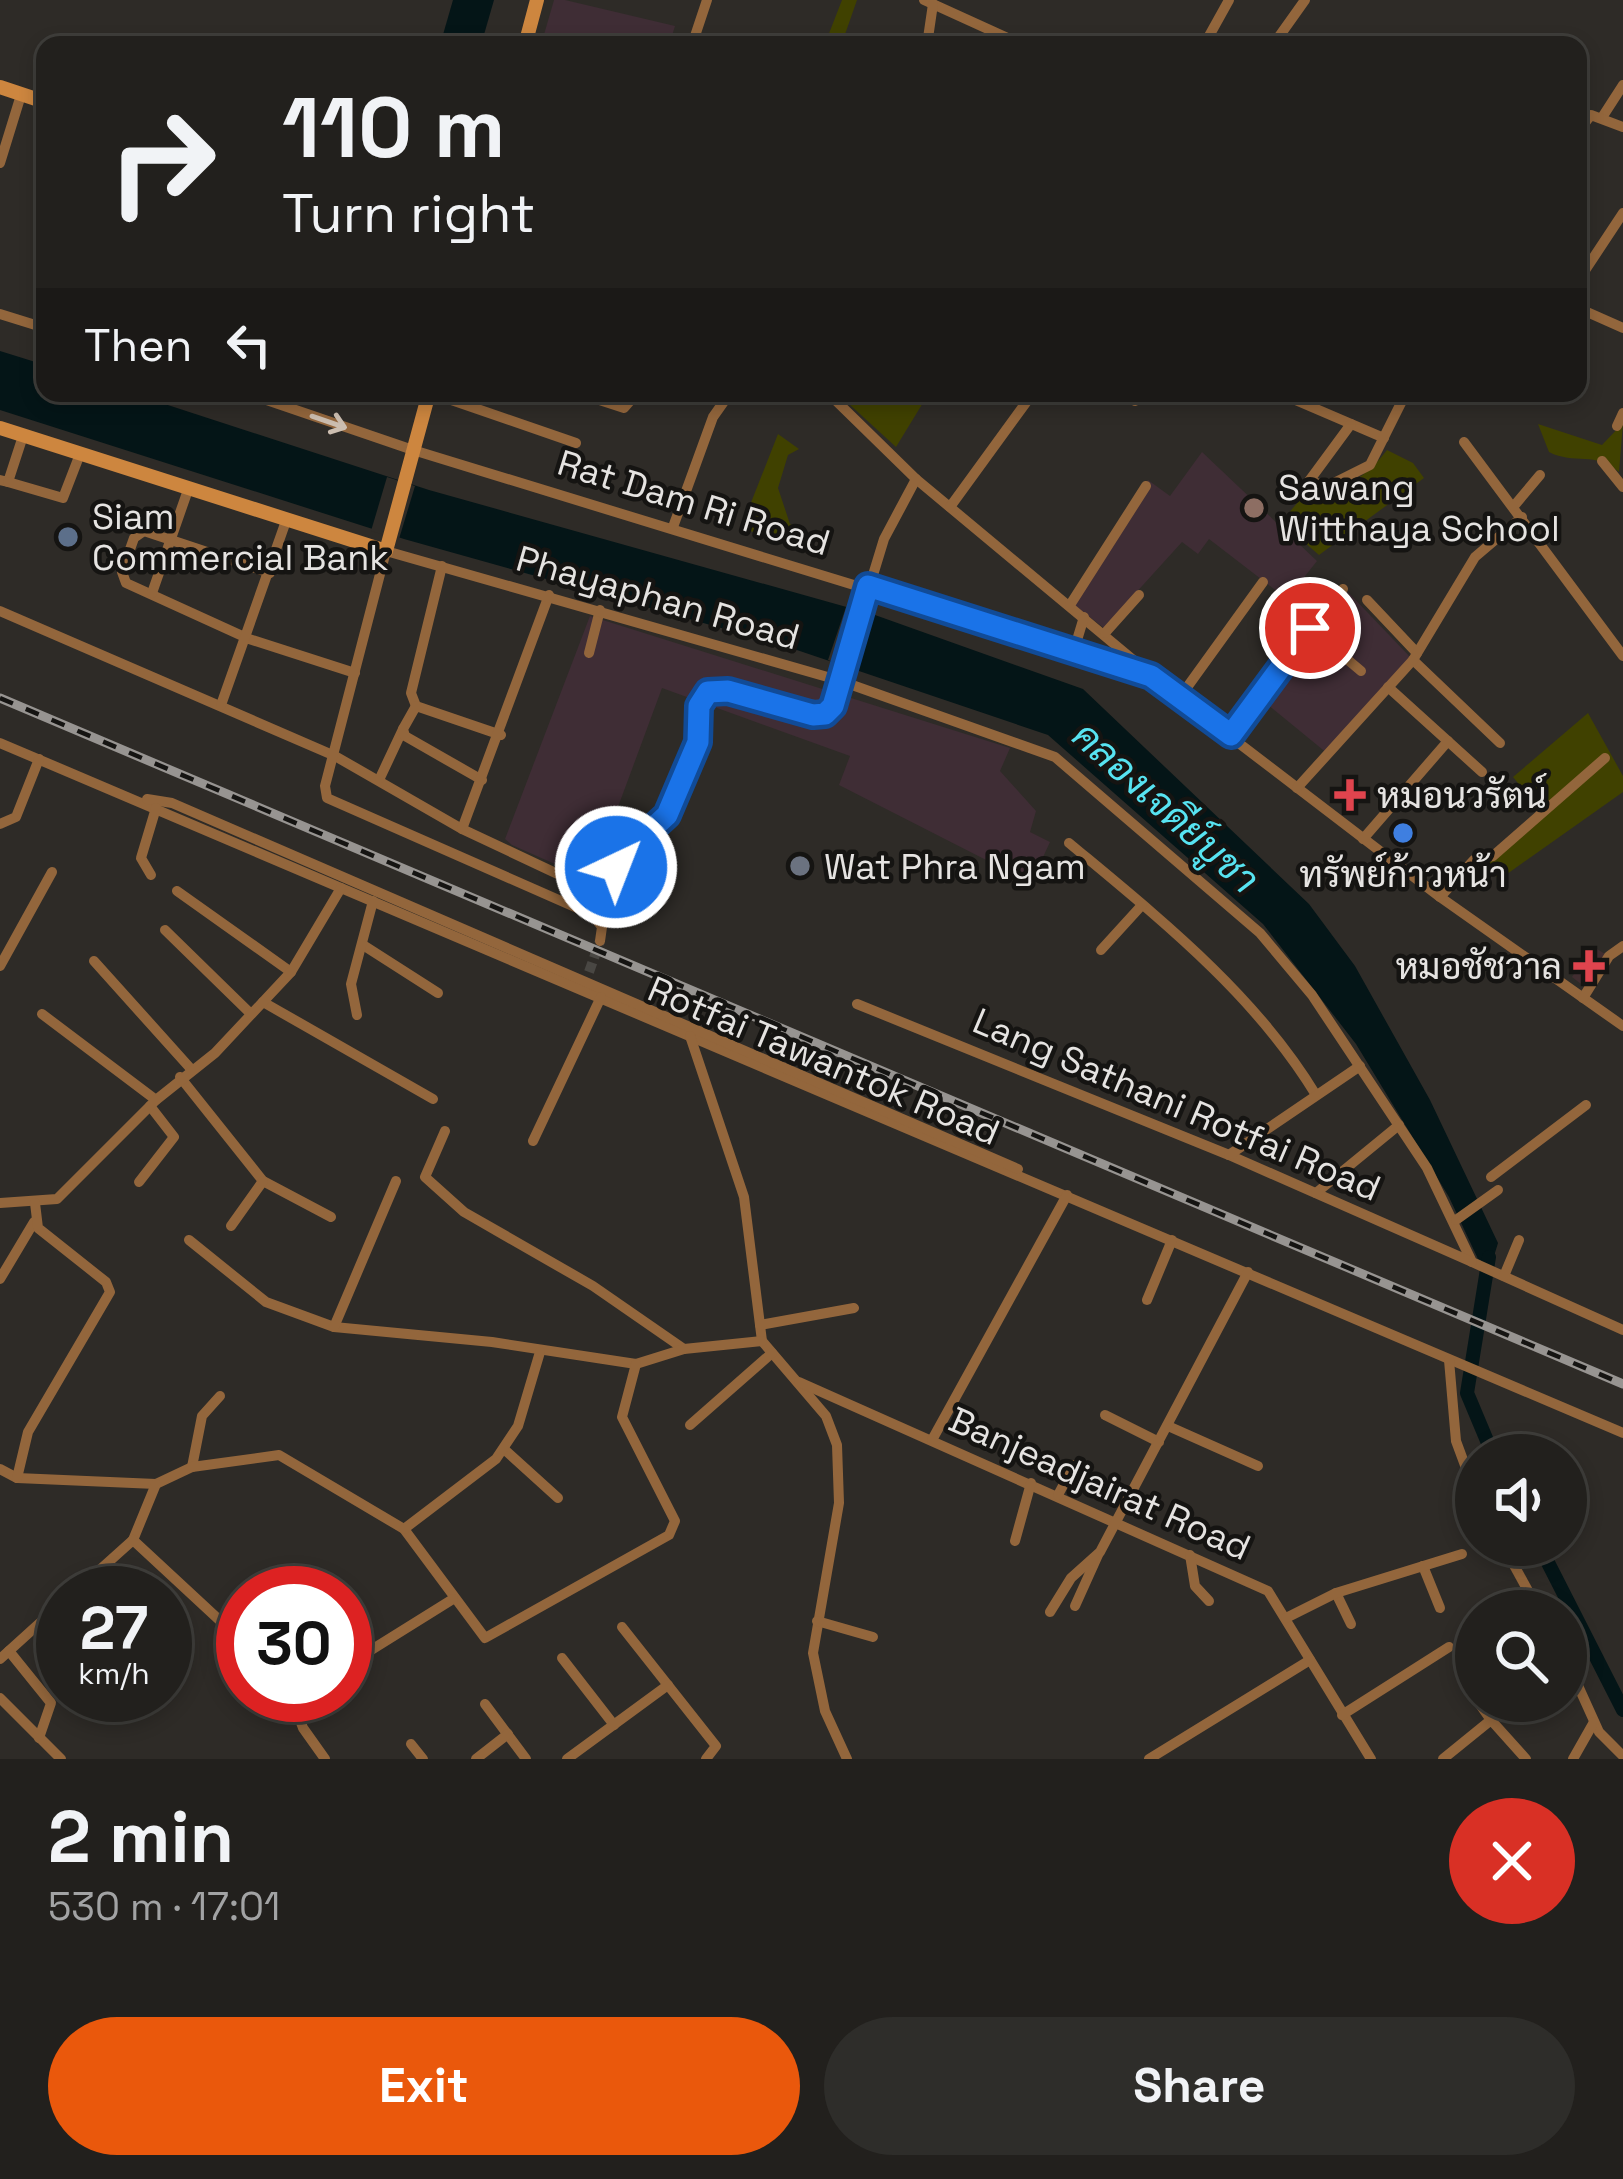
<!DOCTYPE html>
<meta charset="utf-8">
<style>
:root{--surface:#22201d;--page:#2e2d2a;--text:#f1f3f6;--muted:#a2a3a4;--line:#3f3e3b;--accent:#ea580c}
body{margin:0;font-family:"Space Grotesk",Sarabun,sans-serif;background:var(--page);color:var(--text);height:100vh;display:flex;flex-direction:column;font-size:45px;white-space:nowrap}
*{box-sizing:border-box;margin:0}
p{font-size:39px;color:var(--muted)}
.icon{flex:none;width:66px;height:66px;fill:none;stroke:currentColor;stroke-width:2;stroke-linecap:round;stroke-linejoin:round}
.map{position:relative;height:1759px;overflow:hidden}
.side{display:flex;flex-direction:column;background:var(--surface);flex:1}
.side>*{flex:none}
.hud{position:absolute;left:36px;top:36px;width:1551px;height:366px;border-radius:24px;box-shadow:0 6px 18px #0003,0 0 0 3px var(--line);background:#22201d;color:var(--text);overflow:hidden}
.fabs{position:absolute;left:1455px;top:1434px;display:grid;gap:24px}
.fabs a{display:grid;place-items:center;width:132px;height:132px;border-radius:50%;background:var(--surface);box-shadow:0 6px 18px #0003,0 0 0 3px var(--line);font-size:60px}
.speed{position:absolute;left:36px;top:1566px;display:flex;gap:24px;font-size:60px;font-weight:700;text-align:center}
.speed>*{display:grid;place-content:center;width:156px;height:156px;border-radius:50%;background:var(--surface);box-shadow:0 6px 18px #0003,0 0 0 3px var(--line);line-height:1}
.speed small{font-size:30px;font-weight:400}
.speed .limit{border:18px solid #d22;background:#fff;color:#111}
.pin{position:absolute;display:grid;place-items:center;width:102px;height:102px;color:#fff;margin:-51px;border:6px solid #fff;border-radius:50%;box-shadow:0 3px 12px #0007}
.me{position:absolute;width:132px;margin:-66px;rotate:43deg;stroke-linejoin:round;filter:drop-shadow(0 0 9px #0008)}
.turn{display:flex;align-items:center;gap:42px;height:252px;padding:0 48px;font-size:54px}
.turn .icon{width:156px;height:156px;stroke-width:2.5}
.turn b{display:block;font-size:84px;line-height:102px}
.then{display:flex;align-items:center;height:114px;padding:0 48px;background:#0003;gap:24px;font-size:45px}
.round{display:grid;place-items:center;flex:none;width:126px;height:126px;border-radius:63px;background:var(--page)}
.head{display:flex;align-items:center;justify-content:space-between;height:204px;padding:0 48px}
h1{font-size:72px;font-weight:600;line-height:90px}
.button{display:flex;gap:24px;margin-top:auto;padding:24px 48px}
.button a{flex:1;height:138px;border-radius:72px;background:var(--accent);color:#fff;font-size:48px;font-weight:600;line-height:138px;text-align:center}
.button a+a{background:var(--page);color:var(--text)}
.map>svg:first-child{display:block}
</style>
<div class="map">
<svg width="1623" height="1759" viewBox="0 0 1623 1759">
<rect width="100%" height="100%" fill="#2e2b27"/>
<g fill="#3f2d35">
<polygon points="554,0 565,0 675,26 669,45 541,45"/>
<polygon points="1202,452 1317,561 1287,599 1209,539 1198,554 1182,542 1104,628 1069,601 1148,480 1170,496"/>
<polygon points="1346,590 1413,660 1328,754 1261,699"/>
<polygon points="590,616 1010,748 1000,771 1036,811 1030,832 1050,842 1031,883 839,785 850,756 662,688 591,880 512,845 505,839"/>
</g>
<polygon fill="#412d30" points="1592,946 1605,954 1585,987 1572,977"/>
<g fill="#404100">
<polygon points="842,0 857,0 842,43 828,36"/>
<polygon points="853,393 929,393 896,447 848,403"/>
<path d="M1623,423L1619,472C1596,451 1574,465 1549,452L1538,424L1602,445Z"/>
<polygon points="778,434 799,449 788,455 778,488 790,524 805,532 793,545 741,528"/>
<path d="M1387,450L1413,463L1424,478L1319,555L1281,522L1310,488C1343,494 1368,475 1387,450Z"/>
<polygon points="1588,713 1623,776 1623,792 1500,879 1476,863 1544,815 1513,777"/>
</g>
<g fill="#041517">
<polygon points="453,0 494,0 481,45 440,45"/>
<polygon points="0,351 45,365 45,393 131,393 429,490 875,615 1083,689 1309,904 1355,966 1430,1100 1498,1243 1491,1266 1478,1259 1449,1197 1356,1044 1263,924 1048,735 785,646 404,539 0,410"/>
</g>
<g fill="#2e2b27">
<polygon points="387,477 415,486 399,539 371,531"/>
<polygon points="847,604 867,611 847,667 828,660"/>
</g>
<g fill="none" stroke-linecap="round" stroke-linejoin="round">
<g stroke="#041517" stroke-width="14">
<polyline points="1489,1257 1467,1393 1493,1455"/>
<polyline points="1539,1545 1623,1710"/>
</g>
<polyline stroke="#494743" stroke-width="10" stroke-dasharray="10 5" stroke-linecap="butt" points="589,972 600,941"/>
<g stroke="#93663c" stroke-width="10">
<polyline points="924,0 1023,45"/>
<polyline points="692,45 707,0"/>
<polyline points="927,45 933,4"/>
<polyline points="1204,45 1229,0"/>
<polyline points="1273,45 1305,0"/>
<polyline points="1603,116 1623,85"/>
<polyline points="1578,132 1591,115 1623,127"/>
<polyline points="0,163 21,95"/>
<polyline points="1578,281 1623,213"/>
<polyline points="1578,308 1623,328"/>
<polyline points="0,314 45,328"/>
<polyline points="246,393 413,450 1151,676 1440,897 1623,1026"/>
<polyline points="431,393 576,443"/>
<polyline points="578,393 624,408 637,393"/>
<polyline points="828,393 916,479 1149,673"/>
<polyline points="1279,393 1384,438"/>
<polyline points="1135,401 1141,393"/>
<polyline points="1617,426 1623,413"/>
<polyline points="1464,442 1623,656"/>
<polyline points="1602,461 1623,487"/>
<polyline points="0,480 8,482 23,436"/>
<polyline points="1309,481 1328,486 1370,465 1406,393"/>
<polyline points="8,482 63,498 80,454"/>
<polyline points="1298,496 1351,424"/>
<polyline points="1514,506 1540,475"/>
<polyline points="950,507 1033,393"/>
<polyline points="673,527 713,417 730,393"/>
<polyline points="270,573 144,531 134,538 122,572 126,583 249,639 355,673"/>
<polyline points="152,593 189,487"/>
<polyline points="1367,600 1417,653"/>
<polyline points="1070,605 1146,486"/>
<polyline points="0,611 335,756 462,829 598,893 614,874 621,840 654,827 667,815 698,742 699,706 708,692 728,691 813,715 825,714 833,706 884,539 916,479"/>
<polyline points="1310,628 1361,671"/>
<polyline points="1105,633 1139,595"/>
<polyline points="1074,650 1084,617"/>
<polyline points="589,653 600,610"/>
<polyline points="1413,660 1500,743"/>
<polyline points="1388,687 1482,772"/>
<polyline points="1180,697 1263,582"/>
<polyline points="221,705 286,521"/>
<polyline points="416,706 411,693 442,566"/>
<polyline points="1231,735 1343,589"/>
<polyline points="0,743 1623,1433"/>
<polyline points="380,778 403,729"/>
<polyline points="482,780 405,736 403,729 416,706 501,735"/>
<polyline points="1297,788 1413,660 1475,557 1522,517"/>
<polyline points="147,799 172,803 1018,1169"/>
<polyline points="0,824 16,817 39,759"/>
<polyline points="462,829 549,595"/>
<polyline points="1363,839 1448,741"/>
<path d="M1069,843C1159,918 1255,994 1316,1095"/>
<polyline points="151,875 141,858 156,808"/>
<polyline points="177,891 291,972"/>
<polyline points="1440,897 1474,860 1493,856 1605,758"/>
<polyline points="165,930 251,1014"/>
<polyline points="600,941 602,927 593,915 327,798 325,786 386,551 838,680 1055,757 1260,933 1312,995 1427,1168 1472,1262 1623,1330"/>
<polyline points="363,945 438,993"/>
<polyline points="1101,950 1142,905"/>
<polyline points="94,961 191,1069"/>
<polyline points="0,966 52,872"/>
<polyline points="1583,998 1609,956 1623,946"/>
<polyline points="263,1002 433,1099"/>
<polyline points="857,1004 1229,1155 1472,1262"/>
<polyline points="42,1014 156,1100"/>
<polyline points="357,1015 351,984 373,901"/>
<polyline points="690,1036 744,1197 762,1341 826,1416 837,1445 839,1503 813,1653 825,1711 847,1759"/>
<polyline points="180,1077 263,1181 331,1217"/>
<polyline points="445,1131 425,1177 464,1212 593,1286 684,1349"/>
<polyline points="533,1141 601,997"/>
<polyline points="1229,1155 1360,1066"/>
<polyline points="1491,1177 1586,1105"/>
<polyline points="139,1182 174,1137 150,1106"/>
<polyline points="1316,1193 1399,1125"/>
<polyline points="0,1203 57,1199 156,1100 215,1053 291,972 341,888"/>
<polyline points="1456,1220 1498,1190"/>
<polyline points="231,1226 263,1181"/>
<polyline points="189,1240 266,1302 334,1327 492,1342 636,1364 684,1349 762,1341"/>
<polyline points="1504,1276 1519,1240"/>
<polyline points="0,1279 34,1222"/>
<polyline points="1147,1300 1172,1240"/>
<polyline points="760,1325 854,1308"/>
<polyline points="334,1327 396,1181"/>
<polyline points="1449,1360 1456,1441 1476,1495"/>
<polyline points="799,1382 1268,1591 1371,1759"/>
<polyline points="1105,1415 1159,1442"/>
<polyline points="690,1425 772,1353"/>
<polyline points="1168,1426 1258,1466"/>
<polyline points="932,1440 1067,1195"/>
<polyline points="504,1449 558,1498"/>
<polyline points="192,1467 202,1416 220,1396"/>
<polyline points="0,1469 17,1478 156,1484 192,1467 279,1455 404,1529 485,1638 669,1535 675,1521 622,1417 636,1364"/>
<polyline points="17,1478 28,1432 110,1292 106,1282 38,1228 35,1203"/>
<polyline points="1058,1495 1074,1465"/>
<polyline points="404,1529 496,1459 518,1426 540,1352"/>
<polyline points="133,1540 156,1484"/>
<polyline points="1015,1541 1031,1483"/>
<polyline points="1503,1545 1539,1611"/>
<polyline points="1190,1555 1195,1586 1209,1601"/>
<polyline points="1423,1566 1440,1608"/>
<polyline points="74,1593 133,1540 243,1642"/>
<polyline points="1336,1593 1351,1624"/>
<polyline points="1075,1606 1098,1555"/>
<polyline points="1050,1612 1071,1578 1100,1552 1248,1272"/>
<polyline points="1286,1618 1336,1593 1462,1554"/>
<polyline points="817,1621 873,1637"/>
<polyline points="622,1627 716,1746 706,1759"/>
<polyline points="9,1651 51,1703 39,1738"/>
<polyline points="368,1652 453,1599"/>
<polyline points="562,1658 614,1725"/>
<polyline points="0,1659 63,1602"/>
<polyline points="1566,1659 1599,1732 1623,1756"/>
<polyline points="291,1695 303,1728 325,1759"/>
<polyline points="0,1698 61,1759"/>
<polyline points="1479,1703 1491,1720"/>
<polyline points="485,1704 526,1759"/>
<polyline points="1342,1715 1449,1647"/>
<polyline points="411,1744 423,1759"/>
<polyline points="476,1759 508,1734"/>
<polyline points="567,1759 668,1685"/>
<polyline points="1149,1759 1310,1660"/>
<polyline points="1443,1759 1491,1720 1526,1759"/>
<polyline points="1573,1759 1594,1722"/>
</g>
<g stroke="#cd863f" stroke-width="14">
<polyline points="525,45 537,0"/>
<polyline points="0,87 45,102"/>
<polyline points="0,428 386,551 429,393"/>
</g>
<defs>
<polyline id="rail" points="0,698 1623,1384"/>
</defs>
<use href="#rail" stroke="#979491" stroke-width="9"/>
<use href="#rail" stroke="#151412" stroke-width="4.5" stroke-dasharray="14" stroke-linecap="butt"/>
</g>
<defs><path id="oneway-shaft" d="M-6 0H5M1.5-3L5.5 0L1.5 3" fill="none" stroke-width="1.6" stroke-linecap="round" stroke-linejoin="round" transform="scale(3)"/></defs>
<use stroke="#ccbeb0" href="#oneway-shaft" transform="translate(329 422) rotate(19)"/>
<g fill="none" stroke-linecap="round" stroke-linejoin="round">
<defs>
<polyline id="route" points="616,867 621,840 654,827 667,815 698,742 699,706 708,692 728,691 813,715 825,714 833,706 868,586 1151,676 1231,735 1310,628"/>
</defs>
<use href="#route" stroke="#114b97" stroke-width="30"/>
<use href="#route" stroke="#1a73e8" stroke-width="21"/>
</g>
<circle fill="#8d6e63" stroke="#151412" stroke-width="4.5" cx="1254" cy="508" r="12"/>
<circle fill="#5c6f8a" stroke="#151412" stroke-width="4.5" cx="68" cy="537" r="12"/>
<g fill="#e0444e" stroke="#151412" stroke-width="4.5">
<path d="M1344 777h12v12h12v12h-12v12h-12v-12h-12v-12h12z"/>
<path d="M1583 948h12v12h12v12h-12v12h-12v-12h-12v-12h12z"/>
</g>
<circle fill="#3f7fe0" stroke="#151412" stroke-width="4.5" cx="1403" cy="833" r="12"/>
<circle fill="#6b7280" stroke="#151412" stroke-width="4.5" cx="800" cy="866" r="12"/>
<g text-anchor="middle" stroke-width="9" stroke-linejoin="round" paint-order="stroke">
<g font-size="36" fill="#e5e3e1" stroke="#151412" text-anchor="start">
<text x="1278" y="500">Sawang<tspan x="1278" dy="41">Witthaya School</tspan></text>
<text x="92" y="529">Siam<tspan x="92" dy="41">Commercial Bank</tspan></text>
<text x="1377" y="808">หมอนวรัตน์</text>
<text x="824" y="879">Wat Phra Ngam</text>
<text x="1403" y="887" text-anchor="middle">ทรัพย์ก้าวหน้า</text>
<text x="1562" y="979" text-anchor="end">หมอชัชวาล</text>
</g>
<g font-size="36" fill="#e5e3e1" stroke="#151412">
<text transform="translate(694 502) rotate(17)" y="13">Rat Dam Ri Road</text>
<text transform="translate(658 597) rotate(16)" y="13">Phayaphan Road</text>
<text transform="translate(824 1060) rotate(23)" y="13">Rotfai Tawantok Road</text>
<text transform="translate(1177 1104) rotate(23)" y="13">Lang Sathani Rotfai Road</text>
<text transform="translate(1100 1483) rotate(24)" y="13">Banjeadjairat Road</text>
</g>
<g font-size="39" font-style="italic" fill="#57e3f1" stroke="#151412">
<text transform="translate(1166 807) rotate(42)" y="14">คลองเจดีย์บูชา</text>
</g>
</g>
</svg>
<div class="fabs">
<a><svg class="icon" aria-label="sound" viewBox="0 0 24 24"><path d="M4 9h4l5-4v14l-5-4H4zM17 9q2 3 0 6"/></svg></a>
<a><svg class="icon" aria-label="search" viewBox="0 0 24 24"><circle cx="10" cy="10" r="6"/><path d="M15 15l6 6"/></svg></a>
</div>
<div class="speed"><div>27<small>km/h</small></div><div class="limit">30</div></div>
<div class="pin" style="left:1310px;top:628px;background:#d93025"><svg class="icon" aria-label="arrive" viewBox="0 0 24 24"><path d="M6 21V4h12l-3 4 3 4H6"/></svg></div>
<svg class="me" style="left:616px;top:867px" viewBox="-20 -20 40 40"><circle r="17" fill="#1a73e8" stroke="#fff" stroke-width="3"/><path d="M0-11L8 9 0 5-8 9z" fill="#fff"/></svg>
<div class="hud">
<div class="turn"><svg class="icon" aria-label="right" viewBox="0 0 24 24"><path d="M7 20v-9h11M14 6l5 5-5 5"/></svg><div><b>110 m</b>Turn right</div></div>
<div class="then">Then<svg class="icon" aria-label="left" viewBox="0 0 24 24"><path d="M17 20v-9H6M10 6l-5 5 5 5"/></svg></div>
</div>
</div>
<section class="side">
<div class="head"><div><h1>2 min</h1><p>530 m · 17:01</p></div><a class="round" style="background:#d93025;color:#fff"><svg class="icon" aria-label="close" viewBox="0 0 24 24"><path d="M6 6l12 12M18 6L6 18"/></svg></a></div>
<div class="button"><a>Exit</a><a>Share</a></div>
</section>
